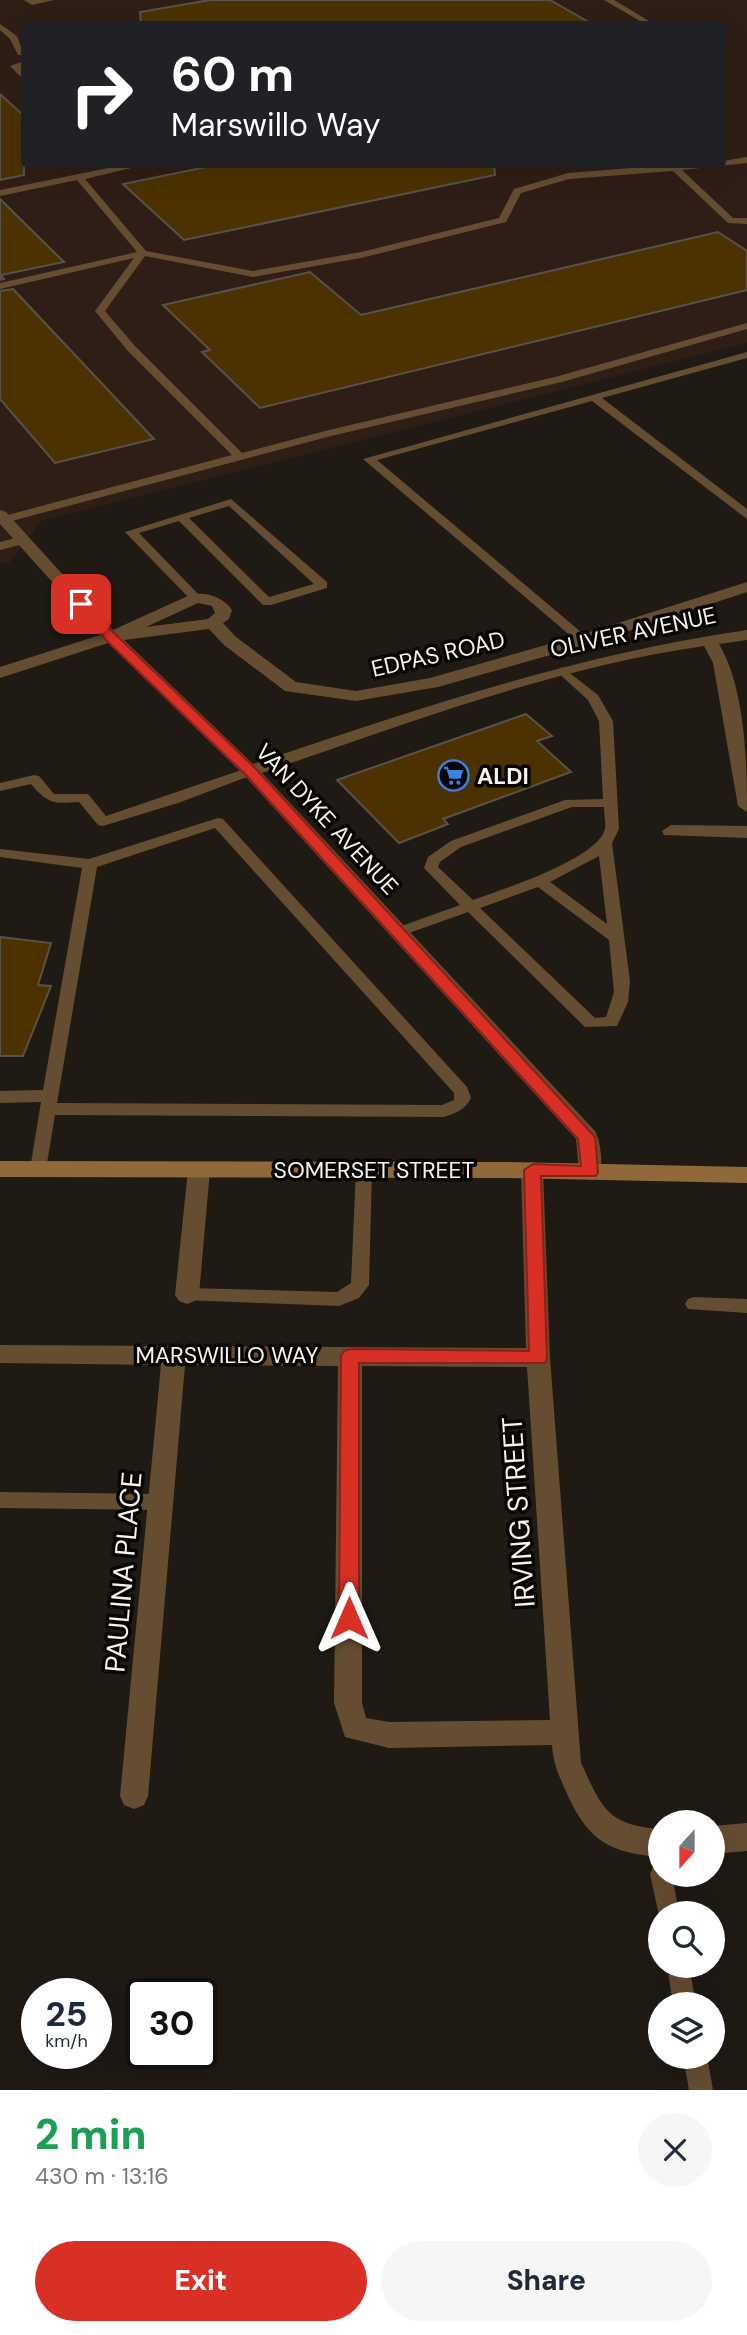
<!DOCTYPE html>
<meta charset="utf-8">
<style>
:root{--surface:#fff;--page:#f6f6f7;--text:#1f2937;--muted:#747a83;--accent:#d93025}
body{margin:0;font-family:"DM Sans",sans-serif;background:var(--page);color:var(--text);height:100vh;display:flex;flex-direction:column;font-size:26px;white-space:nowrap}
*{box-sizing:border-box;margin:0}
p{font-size:23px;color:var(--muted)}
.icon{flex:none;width:38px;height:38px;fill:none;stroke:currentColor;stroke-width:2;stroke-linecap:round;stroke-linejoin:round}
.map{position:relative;height:2090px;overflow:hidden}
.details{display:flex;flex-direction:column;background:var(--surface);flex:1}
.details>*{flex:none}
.banner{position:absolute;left:21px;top:21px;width:705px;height:147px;border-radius:7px;box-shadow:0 7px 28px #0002;background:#202124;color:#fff;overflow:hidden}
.needle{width:46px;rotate:201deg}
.tools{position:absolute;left:648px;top:1810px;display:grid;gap:14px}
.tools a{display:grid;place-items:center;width:77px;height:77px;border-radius:50%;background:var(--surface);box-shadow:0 7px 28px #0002;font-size:35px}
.speed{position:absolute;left:21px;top:1978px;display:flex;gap:14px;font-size:35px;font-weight:700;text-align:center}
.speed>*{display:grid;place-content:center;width:91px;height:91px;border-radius:50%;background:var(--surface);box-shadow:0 7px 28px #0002;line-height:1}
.speed small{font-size:18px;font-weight:400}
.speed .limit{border:4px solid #111;border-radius:10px;background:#fff;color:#111}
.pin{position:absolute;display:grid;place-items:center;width:60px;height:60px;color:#fff;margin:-30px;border-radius:14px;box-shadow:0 4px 10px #0006}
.me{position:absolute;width:77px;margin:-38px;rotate:0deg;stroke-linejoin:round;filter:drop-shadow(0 0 5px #0008)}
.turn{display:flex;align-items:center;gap:24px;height:147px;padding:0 35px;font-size:32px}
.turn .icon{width:91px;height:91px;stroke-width:2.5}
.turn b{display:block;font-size:49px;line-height:60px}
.round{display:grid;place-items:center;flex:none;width:74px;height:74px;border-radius:37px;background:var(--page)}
.headline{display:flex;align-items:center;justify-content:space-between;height:119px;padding:0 35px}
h1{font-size:42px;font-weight:800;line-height:52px;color:#1e9e55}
.cta{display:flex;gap:14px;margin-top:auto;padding:14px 35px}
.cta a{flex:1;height:80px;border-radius:42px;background:var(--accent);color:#fff;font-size:28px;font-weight:800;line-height:80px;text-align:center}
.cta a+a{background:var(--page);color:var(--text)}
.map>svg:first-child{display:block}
</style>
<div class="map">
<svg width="747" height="2090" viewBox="0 0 747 2090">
<rect width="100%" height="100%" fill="#1f1a13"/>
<path fill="#2e1e16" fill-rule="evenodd" d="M0,0H747V343L41,521L9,563H0ZM24,24H723V164H24Z"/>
<g fill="#4c3200" stroke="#58524a" stroke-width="2">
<polygon points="210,0 550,0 592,24 141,24 140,12"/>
<polygon points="0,94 24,116 24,175 0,180"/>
<polygon points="221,164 494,164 495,175 184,240 123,184"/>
<polygon points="0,199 64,262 1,275 4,279 0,280"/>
<polygon points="718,232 747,251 747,290 260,408 202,352 210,350 163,305 310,272 361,315"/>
<polygon points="13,289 154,439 55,463 0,399 0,291"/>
<polygon points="526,714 552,736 537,741 571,772 443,819 448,824 399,843 337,780"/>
<polygon points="0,937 51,943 38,985 51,986 23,1056 0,1056"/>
</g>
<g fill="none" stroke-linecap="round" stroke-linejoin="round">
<g fill="#654d31" fill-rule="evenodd">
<polygon points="24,0 54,0 32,5"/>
<polygon points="604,0 614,0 654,24 645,24"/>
<polygon points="0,24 17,36 24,55 18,55 10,39 0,30"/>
<polygon points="24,61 24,66 20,67 24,72 24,80 10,66"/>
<polygon points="747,157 747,163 682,170 733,218 747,218 747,224 728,223 673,171 569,179 521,193 506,222 361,258 253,277 145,256 105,311 135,346 242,453 329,430 555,377 747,323 747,329 562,382 331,436 8,522 0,523 0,517 232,455 127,350 95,311 134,258 0,289 0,283 137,252 77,180 0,196 0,190 128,164 148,164 85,179 146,251 253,271 361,252 499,218 514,189 568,173 680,164 723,164 723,161"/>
<polygon points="747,352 747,358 602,398 747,509 747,519 592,401 377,460 587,637 587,643 579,643 363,459"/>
<path d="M231,499L327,582V588L271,605H263L179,521L139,533L202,598L200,601H192L125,532ZM229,506L314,584L269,597L189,518Z"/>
<polygon points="23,536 27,537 27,543 0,550 0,542"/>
<path d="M562,667L598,695L613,721L619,829L612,843L630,981L628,1002L617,1026L585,1027L468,912L398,937L391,932L393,929L460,905L424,868L428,857L451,841L565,800L603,799L599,721L588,700L556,671ZM572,807H604C604,814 606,823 605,829C598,859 501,890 473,900L438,867L440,862L461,847ZM599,856L607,924L550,882ZM538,887L609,940L614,992L606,1017L595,1018L480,908Z"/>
<path d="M250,767L257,771L255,774L178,803L103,826L98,825L79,802C54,804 48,804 31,784L0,791V783L34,775L39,776L54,794H88L106,816Z"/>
<path d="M218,818L223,819L467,1087L471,1098C465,1110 456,1113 444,1117L55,1115L46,1169L44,1173H32L30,1169L41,1102L0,1103V1091L43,1090L82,868L0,857V849L89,859ZM215,828L454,1093V1100L442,1105L57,1103L97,867Z"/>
<polygon points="364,1164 370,1166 372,1170 369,1285 359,1298 339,1306 181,1300 178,1295 181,1290 187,1288 337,1292 351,1283 356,1170 358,1166"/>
<polygon points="694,1297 747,1299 747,1313 688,1309 685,1304 688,1299"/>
<polygon points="0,1492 161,1494 168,1496 171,1502 168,1508 161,1510 0,1508"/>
<polygon points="660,1864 660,1874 672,1874 679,1913 660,1913 660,1920 650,1874 653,1867"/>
<polygon points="667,1965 689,1965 696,2004 673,2004"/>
<polygon points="683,2056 707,2056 713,2090 689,2090"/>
</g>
<g fill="#654d31" fill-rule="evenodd">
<path d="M0,510L6,512L113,630L190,595C206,591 223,597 232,610L229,619L223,623L236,637L296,682L356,691L430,678L577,636L747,582V592L589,644L438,687L356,701L285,691L224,645L209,629L124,640L253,764C416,709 578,654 747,630V640L719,644C745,688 747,761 747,812L738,806L713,663L704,646C552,668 406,724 262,773L595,1131C601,1142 604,1167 598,1178L590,1180L582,1178L579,1172L576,1139L244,775L108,643L0,678V667L100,635L0,524ZM198,603L212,606L215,613L208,619L146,627Z"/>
<polygon points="671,825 747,826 747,838 664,835 662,831"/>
<polygon points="199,1162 207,1164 210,1170 199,1295 195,1301 187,1304 179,1301 175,1295 188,1170 191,1164"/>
<path d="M532,1162L540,1164L543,1170L550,1358L581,1763C602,1807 606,1825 660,1829V1857C610,1853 589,1841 568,1796C560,1778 553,1764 552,1745L389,1748L345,1737L334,1703L338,1366L185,1365L148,1796L144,1805L134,1809L124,1805L120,1796L161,1365L0,1363V1345L526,1348L521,1170L524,1164ZM362,1366L527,1367L550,1720L389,1722L366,1718L362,1703Z"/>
<polygon points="747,1823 747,1851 712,1854 712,1826"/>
</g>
<polygon fill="#8f693a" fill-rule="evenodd" points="0,1161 505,1162 747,1167 747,1183 505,1178 0,1177"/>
</g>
<polygon fill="#d93025" stroke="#8d1f18" stroke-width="2" points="81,601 85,602 115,634 255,768 595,1137 598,1172 596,1176 541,1176 547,1358 545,1363 359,1363 359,1618 356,1624 349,1627 342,1624 339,1618 341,1356 344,1351 350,1349 529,1351 524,1170 533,1164 581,1166 578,1139 245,774 106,640 75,604"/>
<defs>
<symbol id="supermarket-ring" viewBox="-11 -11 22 22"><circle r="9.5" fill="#070604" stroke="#3f7fe0" stroke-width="1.5"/><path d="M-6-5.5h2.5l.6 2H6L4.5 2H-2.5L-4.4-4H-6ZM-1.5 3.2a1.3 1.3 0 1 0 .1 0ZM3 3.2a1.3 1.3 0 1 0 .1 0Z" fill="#3f7fe0"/></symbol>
</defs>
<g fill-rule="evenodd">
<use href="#supermarket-ring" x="436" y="758" width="35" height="35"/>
</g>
<g text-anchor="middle" stroke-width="7" stroke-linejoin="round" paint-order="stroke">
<g font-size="23" fill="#f7f3ee" stroke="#070604">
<text transform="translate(633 632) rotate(-12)" y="8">OLIVER AVENUE</text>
<text transform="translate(438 654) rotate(-13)" y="8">EDPAS ROAD</text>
<text transform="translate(327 819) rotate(47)" y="8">VAN DYKE AVENUE</text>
<text x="374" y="1178">SOMERSET STREET</text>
<text x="227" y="1363">MARSWILLO WAY</text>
</g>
<g font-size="23" font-weight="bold" fill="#f7f3ee" stroke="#070604" text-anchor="start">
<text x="477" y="784">ALDI</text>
</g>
<g font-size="28" fill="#f7f3ee" stroke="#070604">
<text transform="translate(518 1512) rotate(-94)" y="10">IRVING STREET</text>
<text transform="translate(123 1572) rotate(-85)" y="10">PAULINA PLACE</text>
</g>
</g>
</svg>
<div class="tools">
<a><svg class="needle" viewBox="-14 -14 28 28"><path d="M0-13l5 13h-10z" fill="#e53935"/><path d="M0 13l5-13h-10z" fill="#747a83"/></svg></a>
<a><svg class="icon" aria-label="search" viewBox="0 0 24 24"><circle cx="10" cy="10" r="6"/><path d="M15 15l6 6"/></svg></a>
<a><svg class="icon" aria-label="layers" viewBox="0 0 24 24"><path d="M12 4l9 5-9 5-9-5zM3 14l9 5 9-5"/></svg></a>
</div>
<div class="speed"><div>25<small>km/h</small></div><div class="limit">30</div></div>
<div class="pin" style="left:81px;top:604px;background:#d93025"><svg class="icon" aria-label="arrive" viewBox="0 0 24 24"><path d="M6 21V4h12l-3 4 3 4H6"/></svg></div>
<svg class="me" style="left:349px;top:1618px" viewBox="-20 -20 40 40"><path d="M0-17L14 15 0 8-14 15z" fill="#d93025" stroke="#fff" stroke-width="4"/></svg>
<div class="banner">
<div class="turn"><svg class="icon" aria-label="right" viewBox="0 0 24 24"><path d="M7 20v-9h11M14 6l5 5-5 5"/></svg><div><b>60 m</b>Marswillo Way</div></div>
</div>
</div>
<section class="details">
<div class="headline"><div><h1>2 min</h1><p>430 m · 13:16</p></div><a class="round"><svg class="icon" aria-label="close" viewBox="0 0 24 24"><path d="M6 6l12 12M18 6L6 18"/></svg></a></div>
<div class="cta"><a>Exit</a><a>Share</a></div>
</section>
